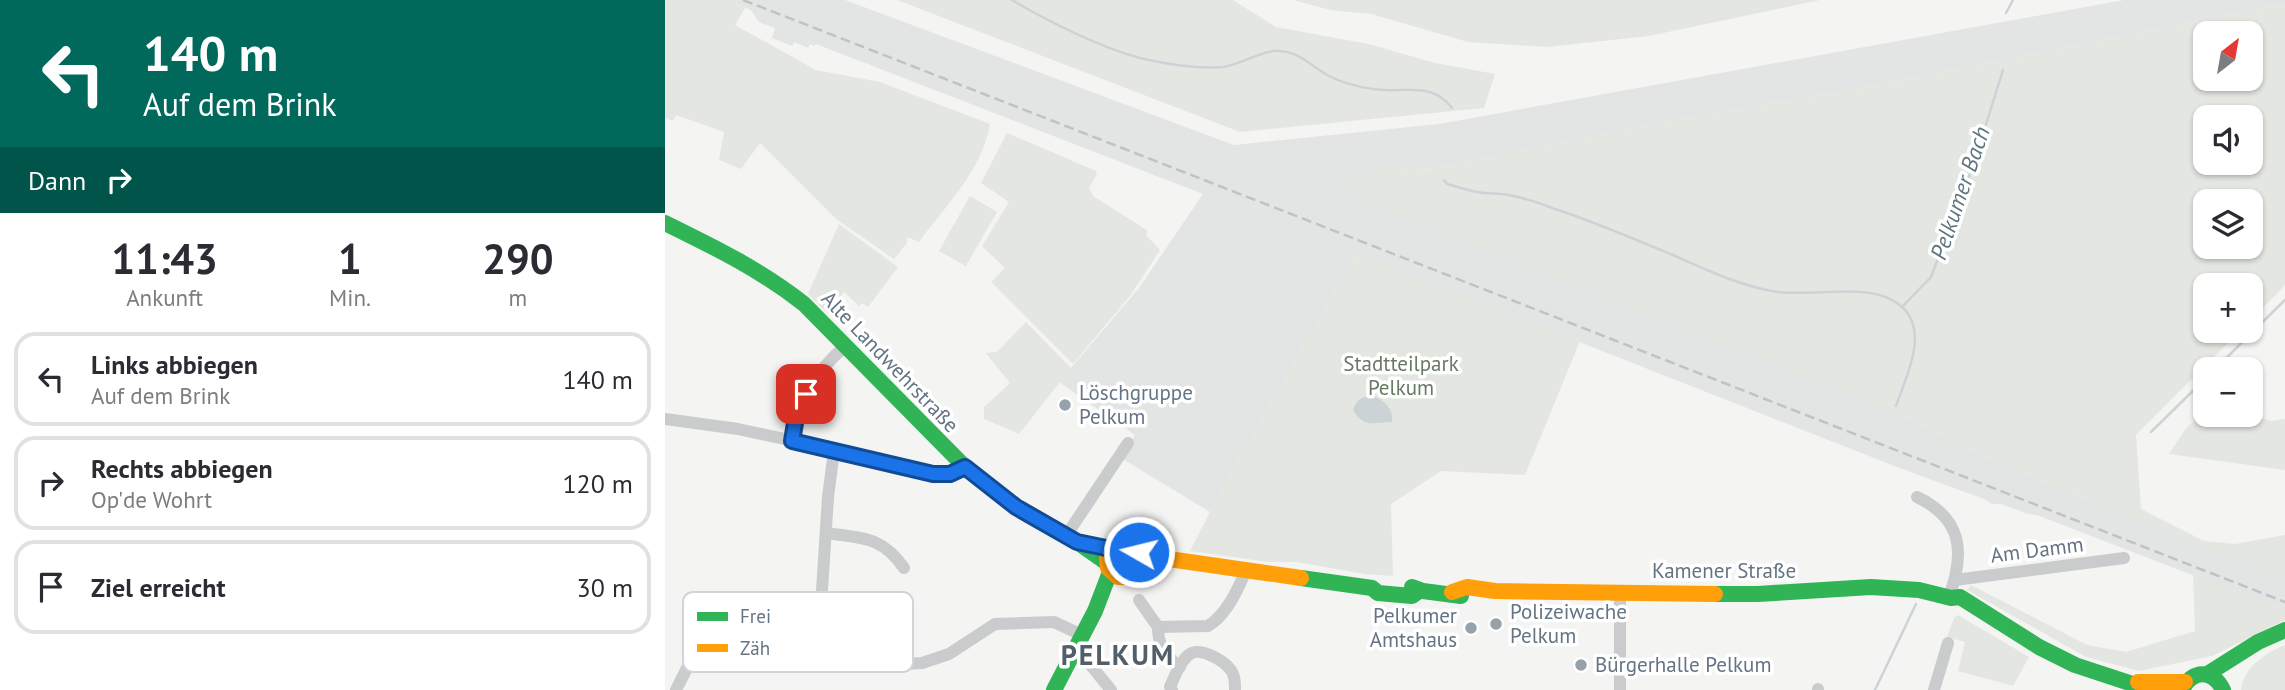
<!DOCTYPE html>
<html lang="de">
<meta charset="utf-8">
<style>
:root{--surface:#fff;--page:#f7f7f7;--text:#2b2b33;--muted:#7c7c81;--line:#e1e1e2}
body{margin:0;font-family:"PT Sans",sans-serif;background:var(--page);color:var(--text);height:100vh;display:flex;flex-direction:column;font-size:26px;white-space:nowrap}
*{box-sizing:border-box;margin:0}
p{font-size:23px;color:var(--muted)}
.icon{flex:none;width:38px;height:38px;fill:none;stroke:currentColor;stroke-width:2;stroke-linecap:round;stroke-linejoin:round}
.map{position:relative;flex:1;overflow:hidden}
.sheet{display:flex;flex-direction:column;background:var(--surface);width:665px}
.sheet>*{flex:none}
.top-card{background:#00695c;color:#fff;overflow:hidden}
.needle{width:46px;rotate:31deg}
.fabs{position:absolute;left:1528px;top:21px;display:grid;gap:14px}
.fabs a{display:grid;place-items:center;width:70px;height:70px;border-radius:14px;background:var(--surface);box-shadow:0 2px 5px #0004;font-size:35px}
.pin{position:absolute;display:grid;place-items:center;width:60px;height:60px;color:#fff;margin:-30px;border-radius:14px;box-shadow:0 4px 10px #0006}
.me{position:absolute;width:77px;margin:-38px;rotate:278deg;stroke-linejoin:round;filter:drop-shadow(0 0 5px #0008)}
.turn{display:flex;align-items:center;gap:24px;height:147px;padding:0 28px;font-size:32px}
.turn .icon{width:91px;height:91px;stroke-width:2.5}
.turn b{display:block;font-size:49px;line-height:60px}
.then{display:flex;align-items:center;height:66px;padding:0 28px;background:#0003;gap:14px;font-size:26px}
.eta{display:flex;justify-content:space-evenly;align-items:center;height:119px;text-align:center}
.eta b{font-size:42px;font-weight:700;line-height:49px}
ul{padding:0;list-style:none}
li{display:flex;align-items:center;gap:21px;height:94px;margin:0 14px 10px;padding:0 14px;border:4px solid var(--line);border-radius:21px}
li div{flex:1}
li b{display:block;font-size:26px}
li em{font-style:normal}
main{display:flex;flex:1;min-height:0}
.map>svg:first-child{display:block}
</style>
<main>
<section class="sheet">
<div class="top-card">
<div class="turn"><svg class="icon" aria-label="left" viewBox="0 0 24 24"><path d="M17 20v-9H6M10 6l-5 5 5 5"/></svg><div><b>140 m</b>Auf dem Brink</div></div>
<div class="then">Dann<svg class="icon" aria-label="right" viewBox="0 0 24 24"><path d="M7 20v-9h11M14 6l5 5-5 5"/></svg></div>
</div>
<div class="eta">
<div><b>11:43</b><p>Ankunft</p></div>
<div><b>1</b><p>Min.</p></div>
<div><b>290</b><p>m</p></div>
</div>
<ul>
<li><svg class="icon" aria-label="left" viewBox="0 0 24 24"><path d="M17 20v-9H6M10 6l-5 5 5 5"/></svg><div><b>Links abbiegen</b><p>Auf dem Brink</p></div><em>140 m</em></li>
<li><svg class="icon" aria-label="right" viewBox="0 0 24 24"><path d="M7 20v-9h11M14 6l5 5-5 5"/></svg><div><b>Rechts abbiegen</b><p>Op'de Wohrt</p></div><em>120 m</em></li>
<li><svg class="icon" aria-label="arrive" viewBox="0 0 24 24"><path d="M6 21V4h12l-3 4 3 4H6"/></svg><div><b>Ziel erreicht</b></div><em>30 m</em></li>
</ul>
</section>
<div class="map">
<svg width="1620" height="690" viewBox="0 0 1620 690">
<rect width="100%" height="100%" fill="#f4f4f3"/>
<polygon fill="#e3e4e4" points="60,0 180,0 569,145 774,124 1459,0 1620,0 1620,4 1186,90 1003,121 770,168 730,170 679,192 1249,420 1285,441 1408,494 1620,579 1620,611 1372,515 1363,514 1336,504 1327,504 1319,499 1232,467 691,254 545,512 456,458 470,435 394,382 474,288 538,194 151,44 149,46 145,44 143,48 129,42 127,46 107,38 110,28 94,22 86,10"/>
<g fill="#e4e7e1" fill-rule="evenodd">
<path d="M0,0H60L80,8L70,25L151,70L215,82L325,124C317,171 281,205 254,242L242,237V243L229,259L171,219L95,143L76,169L54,160L59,132L11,115L8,121L0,118Z"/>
<polygon points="232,0 568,0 611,27 704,44 770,63 830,74 819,108 575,132"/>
<polygon points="628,0 1155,0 984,36 882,47 803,42 706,14 665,10"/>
<path d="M1620,4V285L1586,320V285H1540V331H1575L1471,435L1476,509L1539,541L1570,544L1620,535V580L1408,494L1285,441L1249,420L678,193L684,172L770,168L1003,121L1186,90ZM1540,33H1586V79H1540ZM1540,117H1586V163H1540ZM1540,201H1586V247H1540Z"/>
<polygon points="342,133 431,171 432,174 424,188 428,196 482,230 482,236 495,250 465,296 408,364 326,282 340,268 317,246 344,202 316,183"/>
<polygon points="305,196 332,212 301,266 274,251"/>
<polygon points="174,224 233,267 203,307 197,303 194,306 179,292 163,314 143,294"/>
<polygon points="691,254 915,341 860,475 776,471 726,504 728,576 700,574 631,562 604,562 525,551 545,512"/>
<polygon points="361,322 406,368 354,434 319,419 319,407 345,383 321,353 332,352"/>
<polygon points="1540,413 1585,415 1606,421 1620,419 1620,470 1504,454 1522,427"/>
<polygon points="1528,574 1620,611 1620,620 1547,656 1474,671 1421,657 1302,590 1306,585 1422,645 1461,652 1530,631"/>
<polygon points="1293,615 1364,657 1348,686 1293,671 1300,642 1282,637 1289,618"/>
<path d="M1620,645V690H1576C1578,667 1601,653 1620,645Z"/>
<polygon points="80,648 127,654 124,669 111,666 94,673 67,658 73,651"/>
</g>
<path fill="#ccd3d6" d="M708,396C719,400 729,409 727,422C709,422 699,429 688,410C692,398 697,397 708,396Z"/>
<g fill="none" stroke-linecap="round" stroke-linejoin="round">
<g stroke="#ccd3d6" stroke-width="2.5">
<path d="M347,0C382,21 444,52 484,60C507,65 535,69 558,67C575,65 599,49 615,51C634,52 647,66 662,75C675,82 694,87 708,89C737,94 766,80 787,108"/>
<polyline points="1341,13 1348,0"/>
<path d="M779,180L782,184C792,187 802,190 812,192C823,194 834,193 844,195C859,198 875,203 890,209C930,222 969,239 1008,255C1040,269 1073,285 1107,291C1146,299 1205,279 1236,306C1265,331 1241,377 1231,406"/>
<polyline points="1237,307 1266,277 1308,166 1338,70"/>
<polyline points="1550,369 1620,300"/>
<polyline points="1486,432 1540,379"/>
<polyline points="1210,690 1251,604"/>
</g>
<g stroke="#cacbcc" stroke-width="12">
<polyline points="0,419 73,429 194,455 259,473 285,474 300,467"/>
<path d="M127,441C135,397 147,376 180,346"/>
<polyline points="169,451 163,497 155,621 159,640 168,657 190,665 206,666 257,663 284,654 330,624 389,622 417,635"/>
<path d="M1252,497C1298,519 1300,553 1284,597"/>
<path d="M161,533C197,538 217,536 239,568"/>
<polyline points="401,536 463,443"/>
<polyline points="1290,580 1459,558"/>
<polyline points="955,592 955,690"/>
<path d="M474,600L493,627L543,626C560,616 573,590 580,572"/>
<path d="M493,627C493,647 500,655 515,667"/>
<polyline points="408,651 424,663 446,690"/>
<polyline points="1153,689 1153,690"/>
<polyline points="11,690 34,644 63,658"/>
<path d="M507,690L505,687C510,676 515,661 525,654C535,647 558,660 565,669C570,675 570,682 570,690"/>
<polyline points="1269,690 1283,643"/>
</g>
<g stroke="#30b455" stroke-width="16">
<path d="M0,223C49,247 96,270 139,304L300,467L351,507L412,542L442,563"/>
<polyline points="636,578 707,588 713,593 747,596 754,591"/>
<polyline points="747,587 758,591 796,596"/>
<polyline points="1050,594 1093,594 1206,587 1254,590 1286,598 1295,597 1374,647 1410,665 1486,690"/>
<polyline points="1544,673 1593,642 1620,630"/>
<polyline points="389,690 430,611 445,572"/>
<path d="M1517,690C1527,669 1548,669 1558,690"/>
</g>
<g stroke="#ff9f0a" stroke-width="16">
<polyline points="474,552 475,568 467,577 453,577 443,568 442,558 446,549 461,544 483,556 636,578"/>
<polyline points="787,592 802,587 830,591 1050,594"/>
<polyline points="1473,682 1520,682"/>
</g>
<polyline stroke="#c0c2c3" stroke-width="2.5" stroke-dasharray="10 5" stroke-linecap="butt" points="78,0 1620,602"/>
</g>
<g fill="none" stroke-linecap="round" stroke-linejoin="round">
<defs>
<polyline id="route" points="141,394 131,417 127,441 268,474 285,474 300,467 351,507 412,542 446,549 461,544 474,552"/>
</defs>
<use href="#route" stroke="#114b97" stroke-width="18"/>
<use href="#route" stroke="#1a73e8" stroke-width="12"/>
</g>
<g fill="#96a1aa" stroke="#fff" stroke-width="2.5">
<circle cx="400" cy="405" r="7"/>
<circle cx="831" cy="624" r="7"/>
<circle cx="806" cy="628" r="7"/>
<circle cx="916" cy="665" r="7"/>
</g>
<g text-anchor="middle" stroke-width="7" stroke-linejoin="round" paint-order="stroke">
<g font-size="21" fill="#647483" stroke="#fff">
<text transform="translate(225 362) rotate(46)" y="7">Alte Landwehrstraße</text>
<text transform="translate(1372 550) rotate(-7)" y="7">Am Damm</text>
<text x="1059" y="578">Kamener Straße</text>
</g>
<g font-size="21" fill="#677a63" stroke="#fff">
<text x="736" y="371">Stadtteilpark<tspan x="736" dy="24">Pelkum</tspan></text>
</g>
<g font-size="21" fill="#647483" stroke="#fff" text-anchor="start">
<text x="414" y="400">Löschgruppe<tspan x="414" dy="24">Pelkum</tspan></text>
<text x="845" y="619">Polizeiwache<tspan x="845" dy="24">Pelkum</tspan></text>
<text x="792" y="623" text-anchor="end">Pelkumer<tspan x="792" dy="24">Amtshaus</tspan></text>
<text x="930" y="672">Bürgerhalle Pelkum</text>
</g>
<g font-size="23" font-style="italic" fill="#60767f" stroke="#fff">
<text transform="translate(1295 193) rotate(-71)" y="8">Pelkumer Bach</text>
</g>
<g font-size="28" font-weight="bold" letter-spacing="2" fill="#525e68" stroke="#fff">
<text x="453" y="665">PELKUM</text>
</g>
</g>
<rect x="18" y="592" width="230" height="80" rx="10" fill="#fff" stroke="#d0d5da" stroke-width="2"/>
<rect x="32" y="612" width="31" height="9" fill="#30b455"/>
<rect x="32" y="644" width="31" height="8" fill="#ff9f0a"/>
<g font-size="19" fill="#647483">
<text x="75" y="623">Frei</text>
<text x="75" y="655">Zäh</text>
</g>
</svg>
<div class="fabs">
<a><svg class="needle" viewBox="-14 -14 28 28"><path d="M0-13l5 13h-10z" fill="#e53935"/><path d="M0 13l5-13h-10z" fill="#7c7c81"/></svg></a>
<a><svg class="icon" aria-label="sound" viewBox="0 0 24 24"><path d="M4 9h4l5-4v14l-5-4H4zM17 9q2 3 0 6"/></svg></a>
<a><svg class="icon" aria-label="layers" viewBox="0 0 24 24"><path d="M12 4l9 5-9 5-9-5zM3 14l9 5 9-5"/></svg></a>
<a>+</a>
<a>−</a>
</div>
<div class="pin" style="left:141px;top:394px;background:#d93025"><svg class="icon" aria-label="arrive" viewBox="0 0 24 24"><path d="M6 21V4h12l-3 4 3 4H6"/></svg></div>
<svg class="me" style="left:474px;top:552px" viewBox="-20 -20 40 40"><circle r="17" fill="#1a73e8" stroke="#fff" stroke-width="3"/><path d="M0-11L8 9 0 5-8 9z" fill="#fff"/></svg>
</div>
</main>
